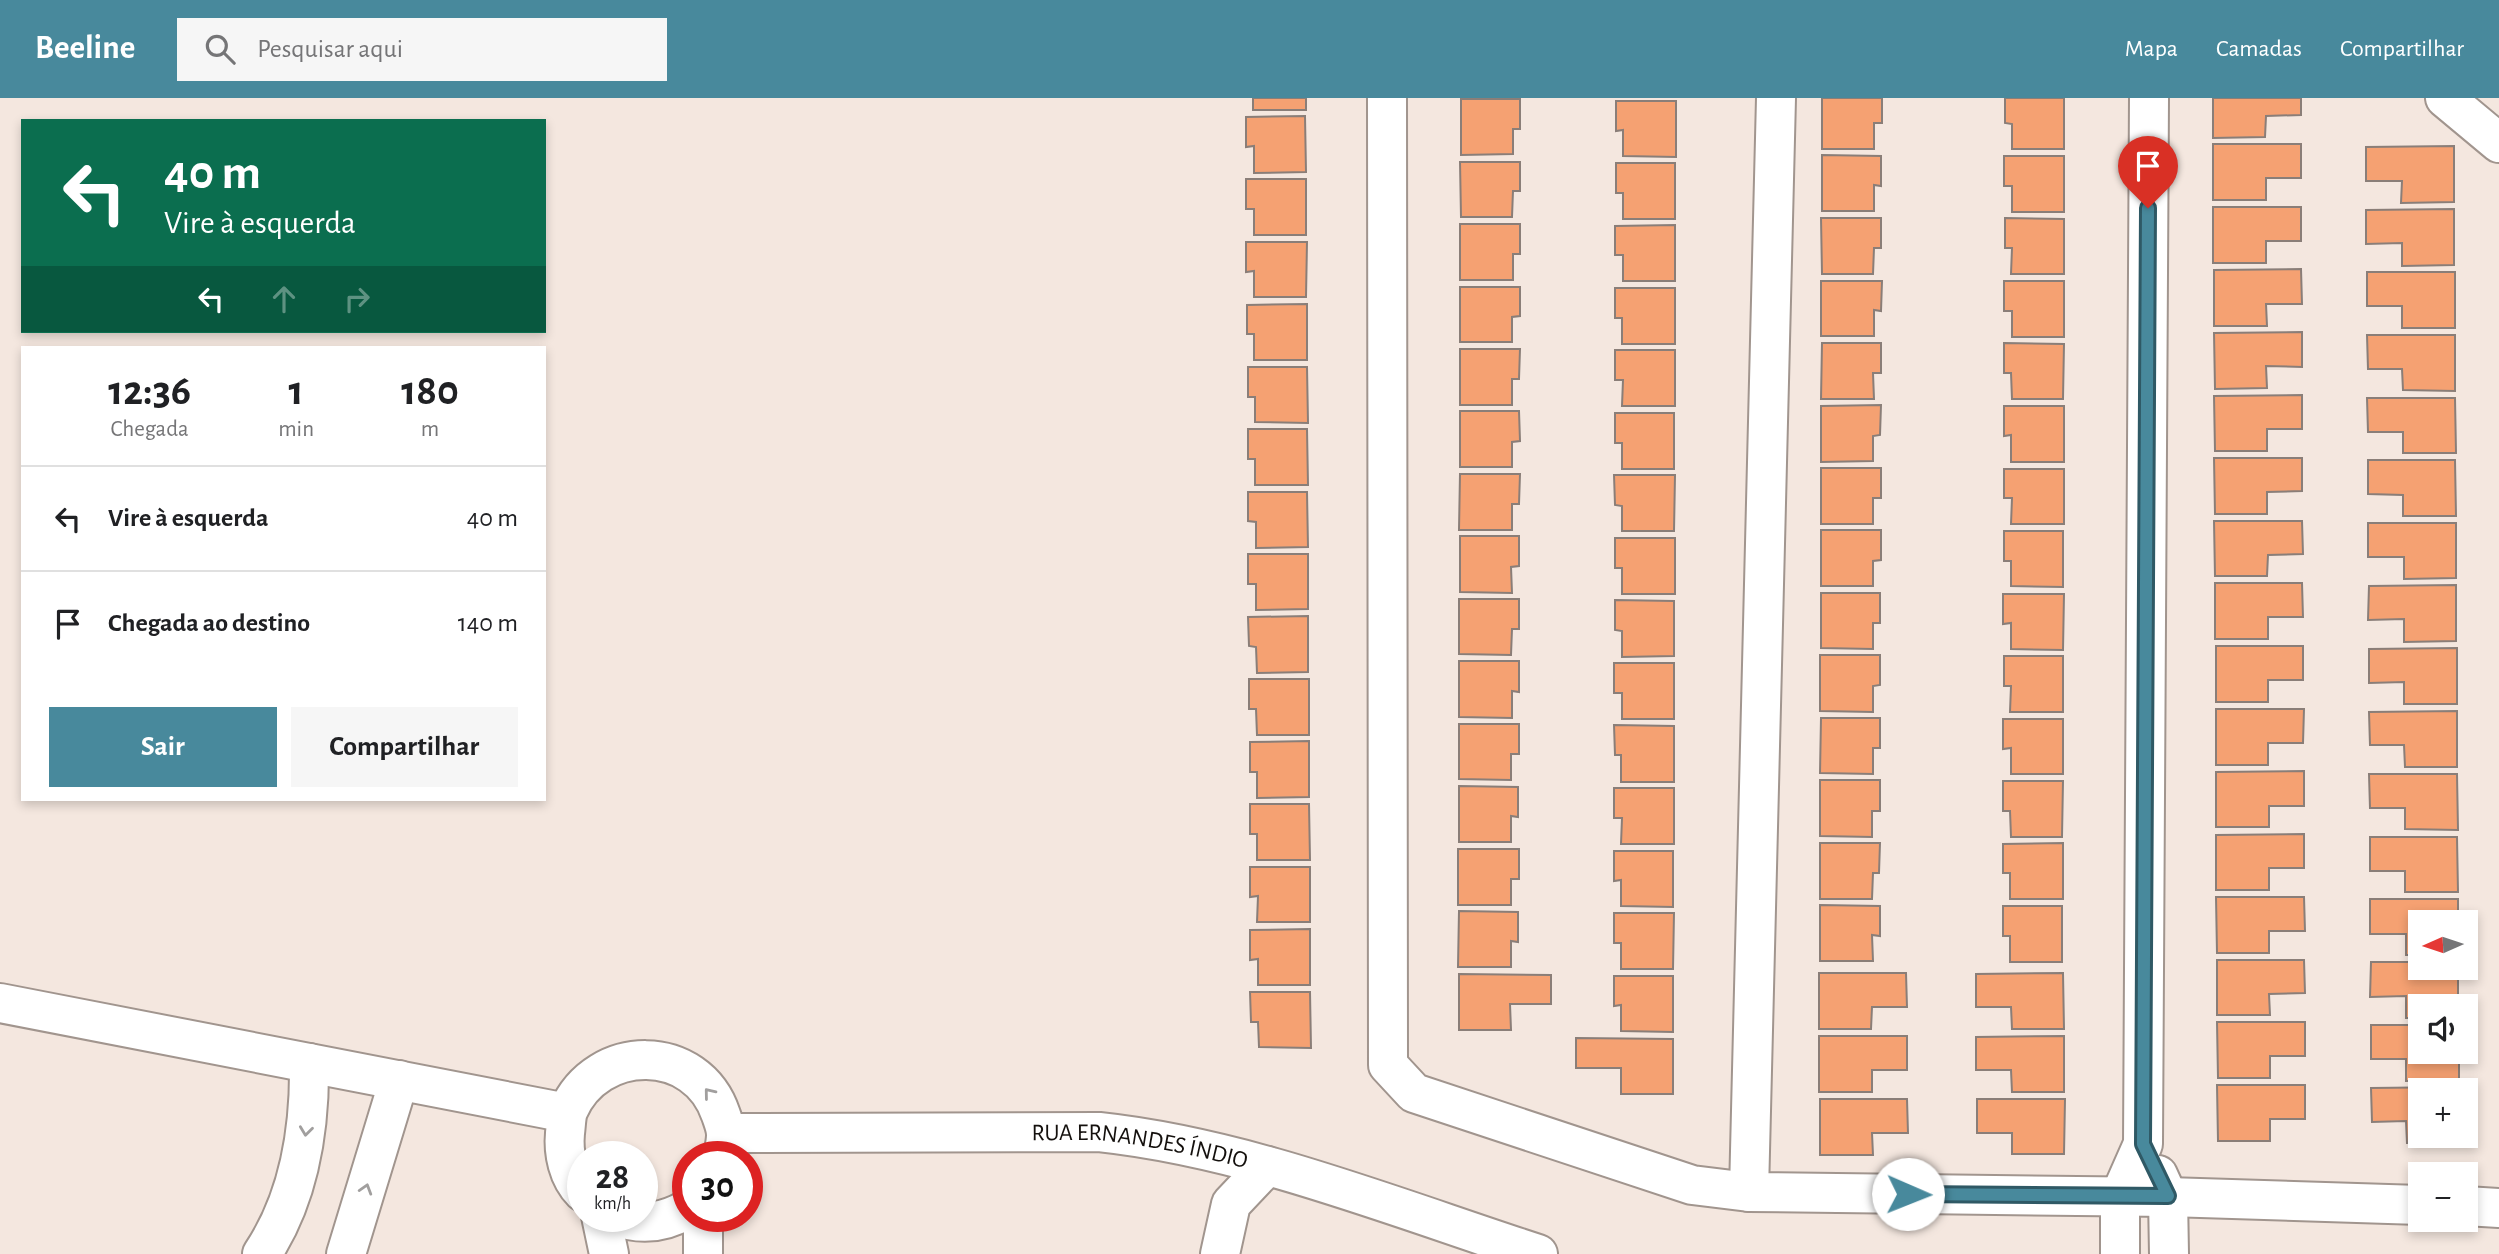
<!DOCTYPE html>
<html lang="pt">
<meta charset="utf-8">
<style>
:root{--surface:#fff;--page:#f6f6f6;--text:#202124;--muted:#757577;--line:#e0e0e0;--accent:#48899c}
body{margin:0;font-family:"Alegreya Sans",sans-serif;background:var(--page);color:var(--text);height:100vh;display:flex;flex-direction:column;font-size:26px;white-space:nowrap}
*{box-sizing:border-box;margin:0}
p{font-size:23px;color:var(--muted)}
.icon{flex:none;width:38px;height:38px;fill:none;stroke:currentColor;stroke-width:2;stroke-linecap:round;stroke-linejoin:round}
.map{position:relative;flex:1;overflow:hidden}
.drawer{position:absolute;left:21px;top:248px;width:525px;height:455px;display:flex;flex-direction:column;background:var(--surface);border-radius:0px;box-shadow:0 4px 10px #0003}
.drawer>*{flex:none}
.banner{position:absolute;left:21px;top:21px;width:525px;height:214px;border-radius:0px;box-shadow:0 4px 10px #0003;background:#0b6e4f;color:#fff;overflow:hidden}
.needle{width:46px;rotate:267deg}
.tools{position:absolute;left:2408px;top:812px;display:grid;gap:14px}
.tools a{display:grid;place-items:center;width:70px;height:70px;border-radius:0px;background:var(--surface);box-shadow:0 4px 10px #0003;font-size:35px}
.speed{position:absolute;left:567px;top:1043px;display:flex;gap:14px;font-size:35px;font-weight:700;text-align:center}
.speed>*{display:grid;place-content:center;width:91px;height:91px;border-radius:50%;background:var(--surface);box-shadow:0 4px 10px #0003;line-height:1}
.speed small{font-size:18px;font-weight:400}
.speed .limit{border:10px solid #d22;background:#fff;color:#111}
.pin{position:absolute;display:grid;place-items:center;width:60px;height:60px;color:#fff;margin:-72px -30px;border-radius:50% 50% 50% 0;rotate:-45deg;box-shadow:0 0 7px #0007}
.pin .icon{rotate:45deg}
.me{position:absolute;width:77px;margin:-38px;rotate:91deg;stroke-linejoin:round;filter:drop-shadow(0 0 5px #0008)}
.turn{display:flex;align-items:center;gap:24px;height:147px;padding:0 28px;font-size:32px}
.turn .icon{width:91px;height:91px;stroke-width:2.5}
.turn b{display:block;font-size:49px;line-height:60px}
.lanes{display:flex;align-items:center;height:66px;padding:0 28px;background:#0003;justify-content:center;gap:35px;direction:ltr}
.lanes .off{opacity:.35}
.eta{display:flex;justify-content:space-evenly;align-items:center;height:119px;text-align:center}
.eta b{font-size:42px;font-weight:600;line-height:49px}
.primary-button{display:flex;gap:14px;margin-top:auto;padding:14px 28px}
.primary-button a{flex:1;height:80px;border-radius:0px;background:var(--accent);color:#fff;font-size:28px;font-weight:600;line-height:80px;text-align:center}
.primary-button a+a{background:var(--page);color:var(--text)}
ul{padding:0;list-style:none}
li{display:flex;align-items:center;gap:21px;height:105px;padding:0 28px;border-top:2px solid var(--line)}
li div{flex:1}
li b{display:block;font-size:26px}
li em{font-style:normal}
header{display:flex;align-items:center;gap:42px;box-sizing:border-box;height:98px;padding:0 35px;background:var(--accent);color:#fff}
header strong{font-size:33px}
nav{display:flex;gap:38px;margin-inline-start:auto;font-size:24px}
.search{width:490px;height:63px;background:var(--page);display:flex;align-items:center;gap:18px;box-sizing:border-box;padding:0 24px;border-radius:0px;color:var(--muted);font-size:26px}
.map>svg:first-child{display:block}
</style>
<header>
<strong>Beeline</strong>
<div class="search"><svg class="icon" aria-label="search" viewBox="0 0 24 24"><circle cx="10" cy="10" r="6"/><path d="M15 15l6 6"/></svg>Pesquisar aqui</div>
<nav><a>Mapa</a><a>Camadas</a><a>Compartilhar</a></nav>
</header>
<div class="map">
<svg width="2499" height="1156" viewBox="0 0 2499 1156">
<rect width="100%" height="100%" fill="#f4e7df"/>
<g fill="#f5a172" stroke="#8a7e78" stroke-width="2">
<rect x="1253" y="0" width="53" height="12"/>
<polygon points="1822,0 1882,0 1882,25 1874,25 1874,51 1822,51"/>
<polygon points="2005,0 2064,0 2064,51 2012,51 2012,26 2005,25"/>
<polygon points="2213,0 2301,0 2301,17 2266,18 2265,39 2213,40"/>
<polygon points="1461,1 1520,1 1520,31 1513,31 1513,56 1461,57"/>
<polygon points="1616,3 1676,3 1676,59 1623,58 1623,32 1616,33"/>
<polygon points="1305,18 1306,74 1254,75 1254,48 1246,49 1246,19"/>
<polygon points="2213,46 2301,46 2301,80 2266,80 2266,102 2213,102"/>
<polygon points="2454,48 2454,104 2401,105 2402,83 2366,83 2366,49"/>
<polygon points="1822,57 1881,58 1881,88 1874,87 1874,113 1822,113"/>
<polygon points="2004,58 2064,58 2064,114 2012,114 2012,88 2004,88"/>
<polygon points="1460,64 1520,64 1520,93 1513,93 1512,119 1461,119"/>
<polygon points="1616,65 1675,65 1675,121 1623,121 1623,95 1616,95"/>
<polygon points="1246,81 1306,81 1306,137 1254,137 1254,111 1246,111"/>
<polygon points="2213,109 2301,109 2301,143 2266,143 2266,165 2213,165"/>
<polygon points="2454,111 2454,167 2402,168 2402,145 2366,146 2366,112"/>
<polygon points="1821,120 1881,120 1881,150 1874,150 1873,176 1822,176"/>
<polygon points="2005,120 2064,121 2064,176 2011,176 2012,150 2005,150"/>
<polygon points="1460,126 1520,126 1520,156 1513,156 1513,182 1460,182"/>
<polygon points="1675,127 1675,183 1623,183 1623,157 1615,157 1615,128"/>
<polygon points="1246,144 1307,144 1306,199 1254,199 1254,173 1246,174"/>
<polygon points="2301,171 2302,206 2266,206 2267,228 2214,228 2214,172"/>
<polygon points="2367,174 2455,174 2455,230 2402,230 2402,208 2367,208"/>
<polygon points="1821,183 1882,183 1881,213 1874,212 1874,238 1821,238"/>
<polygon points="2004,183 2064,183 2064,239 2012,239 2012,213 2004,213"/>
<polygon points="1460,189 1520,189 1520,218 1512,219 1512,244 1460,244"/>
<polygon points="1615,190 1675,190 1675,246 1622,246 1622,220 1615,220"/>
<polygon points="1307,206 1307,262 1254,262 1254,236 1247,236 1247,207"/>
<polygon points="2302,234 2302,269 2266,268 2267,290 2215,291 2214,235"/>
<polygon points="2367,237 2455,237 2455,293 2403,292 2402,271 2368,271"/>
<polygon points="1822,245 1881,245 1881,275 1873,275 1874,301 1821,301"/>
<polygon points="2004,245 2064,246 2063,301 2012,301 2011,275 2004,275"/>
<polygon points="1460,251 1520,251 1519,281 1512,281 1512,307 1460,307"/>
<polygon points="1615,252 1675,252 1675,308 1622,308 1623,282 1615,282"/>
<polygon points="1248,269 1307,269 1308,325 1255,324 1255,299 1248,299"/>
<polygon points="2302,297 2302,331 2267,331 2267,353 2215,353 2214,298"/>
<polygon points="2367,300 2455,300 2456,355 2403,355 2403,334 2368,334"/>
<polygon points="1881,307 1880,337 1873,338 1873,363 1821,364 1821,308"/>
<polygon points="2004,308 2064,308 2064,364 2011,364 2011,337 2004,338"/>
<polygon points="1460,313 1519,313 1520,343 1512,344 1512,369 1460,369"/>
<polygon points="1615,315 1674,315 1674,371 1622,371 1622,345 1615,345"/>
<polygon points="1248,331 1307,331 1308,387 1255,387 1255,361 1248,361"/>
<polygon points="2214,360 2302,360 2302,393 2267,394 2267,416 2215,416"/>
<polygon points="2368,362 2455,362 2456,418 2403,418 2403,397 2368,396"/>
<polygon points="1821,370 1881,370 1881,400 1873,400 1873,426 1821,426"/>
<polygon points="2004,371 2064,371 2064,426 2011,426 2012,400 2004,400"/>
<polygon points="1460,376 1520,376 1519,406 1512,406 1512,432 1459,432"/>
<polygon points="1614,377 1675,377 1674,433 1622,433 1622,408 1615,407"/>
<polygon points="1248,394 1307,394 1308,449 1256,450 1256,424 1248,423"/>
<polygon points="2214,423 2302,423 2303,456 2268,457 2267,478 2215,478"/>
<polygon points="2368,425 2456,425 2456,480 2404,481 2404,459 2368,459"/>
<polygon points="1821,432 1881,432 1881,462 1873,463 1873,488 1821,488"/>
<polygon points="2004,433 2063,433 2063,489 2011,488 2011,463 2004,463"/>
<polygon points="1460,438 1519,438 1519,468 1511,469 1512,495 1460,494"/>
<polygon points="1615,440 1675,440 1675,496 1622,496 1622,470 1615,470"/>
<polygon points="1248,456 1308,456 1308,511 1256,512 1256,486 1248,486"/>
<polygon points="2215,485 2302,485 2303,519 2268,519 2268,541 2215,541"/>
<polygon points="2456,487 2456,543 2404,544 2404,521 2368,522 2369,488"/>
<polygon points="1821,495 1880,495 1880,525 1873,525 1873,551 1821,550"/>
<polygon points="2003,496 2064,496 2063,552 2011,551 2011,525 2003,526"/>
<polygon points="1459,501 1519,501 1519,531 1512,531 1511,557 1459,556"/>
<polygon points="1615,502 1674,503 1674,558 1622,559 1622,533 1615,532"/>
<polygon points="1308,518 1308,574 1257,575 1256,549 1249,548 1248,519"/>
<polygon points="2216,548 2303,548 2303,582 2268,582 2268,604 2216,604"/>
<polygon points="2457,550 2457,606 2404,606 2404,584 2369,585 2369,551"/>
<polygon points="1820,557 1880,557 1880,587 1873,588 1873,614 1820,613"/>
<polygon points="2004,558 2063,558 2063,614 2010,614 2011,588 2004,588"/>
<polygon points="1459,563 1519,563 1519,594 1512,593 1512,620 1459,619"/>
<polygon points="1614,565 1674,565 1674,621 1622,621 1622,595 1614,595"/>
<polygon points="1249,581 1309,581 1309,637 1257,637 1256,611 1249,611"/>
<polygon points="2216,611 2304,611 2303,645 2268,645 2268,667 2216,667"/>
<polygon points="2457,613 2457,669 2405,669 2404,647 2370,647 2369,614"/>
<polygon points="1821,620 1880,620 1880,650 1873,650 1873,676 1820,675"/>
<polygon points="2003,621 2063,621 2063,676 2011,676 2011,650 2003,651"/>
<polygon points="1459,626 1519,626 1519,656 1511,656 1511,682 1459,681"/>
<polygon points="1614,627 1674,628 1674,684 1621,684 1621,657 1615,657"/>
<polygon points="1309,643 1309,699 1257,700 1257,674 1250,674 1250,644"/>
<polygon points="2304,673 2304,708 2269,708 2269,729 2216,729 2216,674"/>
<polygon points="2369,676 2457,676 2458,732 2405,731 2405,710 2370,710"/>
<polygon points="1820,682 1880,682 1880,713 1872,713 1872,739 1820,738"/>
<polygon points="2003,683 2063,683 2062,739 2011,739 2010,713 2003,713"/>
<polygon points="1459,688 1518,689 1518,719 1511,718 1511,744 1459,744"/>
<polygon points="1614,690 1674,690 1674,746 1621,746 1622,720 1614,720"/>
<polygon points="1250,706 1309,706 1310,762 1257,762 1257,736 1250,736"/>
<polygon points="2304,736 2304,770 2269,770 2269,792 2216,792 2216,737"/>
<polygon points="2370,739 2457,739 2458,794 2405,794 2405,773 2370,773"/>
<polygon points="1820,745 1880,745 1879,775 1873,775 1872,801 1820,801"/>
<polygon points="2063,745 2063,801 2010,801 2010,775 2003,775 2003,746"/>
<polygon points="1458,751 1519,751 1519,781 1511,781 1511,807 1458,807"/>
<polygon points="1614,753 1673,753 1673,809 1621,808 1621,782 1614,783"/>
<polygon points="1250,769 1310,769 1310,824 1257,824 1258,798 1250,799"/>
<polygon points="2216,799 2304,799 2305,833 2269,833 2269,855 2217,855"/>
<polygon points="2370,801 2458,801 2458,824 2420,824 2420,857 2406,857 2406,836 2370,836"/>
<polygon points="1820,807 1880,808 1880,838 1872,837 1873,863 1820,863"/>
<polygon points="2003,808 2062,808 2062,864 2010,864 2010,838 2003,838"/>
<polygon points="1459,813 1518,814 1518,844 1511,843 1511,869 1458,869"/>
<polygon points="1614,815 1674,815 1673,871 1621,871 1621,845 1614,845"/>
<polygon points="1310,831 1310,887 1258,887 1258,861 1250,862 1250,832"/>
<polygon points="2217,862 2304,862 2305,895 2269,896 2270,917 2217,917"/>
<polygon points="2371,864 2420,864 2420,870 2458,870 2458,908 2420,908 2420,920 2406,920 2406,898 2370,899"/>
<polygon points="1819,875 1906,875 1907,909 1872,909 1871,931 1819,931"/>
<polygon points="2063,875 2064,931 2012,931 2011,909 1976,909 1976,876"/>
<polygon points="1459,876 1551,877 1551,906 1510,906 1511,932 1459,932"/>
<polygon points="1614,878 1673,878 1673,934 1621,933 1621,907 1614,908"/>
<polygon points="1250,894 1310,894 1311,950 1259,949 1258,924 1251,924"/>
<polygon points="2217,924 2305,924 2305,958 2270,958 2270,980 2218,980"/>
<polygon points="2371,927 2420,927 2420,954 2459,954 2459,982 2406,983 2406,961 2371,961"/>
<polygon points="1819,938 1907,938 1907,972 1872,972 1872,994 1819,994"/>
<polygon points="2064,938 2064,994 2012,994 2011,972 1976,972 1976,939"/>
<polygon points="1576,940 1673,941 1673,996 1621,996 1621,970 1576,970"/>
<polygon points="2217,987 2305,987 2305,1021 2270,1021 2270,1043 2218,1043"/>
<polygon points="2459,989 2459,992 2420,992 2420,1038 2459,1038 2459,1045 2407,1045 2406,1023 2372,1024 2371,990"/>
<polygon points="1820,1001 1907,1001 1908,1035 1872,1035 1873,1057 1820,1057"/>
<polygon points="1977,1001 2065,1001 2064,1056 2012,1056 2012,1035 1977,1035"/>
</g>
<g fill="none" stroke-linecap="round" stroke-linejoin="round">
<defs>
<g id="street">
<polyline points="1387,0 1388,967 1414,995 1692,1087 1749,1094 2168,1099 2420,1107"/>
<polyline points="2445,0 2499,45"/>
<polyline points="0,905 567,1015"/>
<path id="s1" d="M726,1035L1099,1034C1248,1050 1396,1110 1538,1156"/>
<polyline points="2158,1077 2168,1099 2169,1156"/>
<path d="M583,1094C568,1079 563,1055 565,1035C566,1028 566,1019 568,1013C597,945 697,944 721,1017C723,1023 726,1030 726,1037C726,1044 724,1052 723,1059"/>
<polyline points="1749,1094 1776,0"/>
<polyline points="2466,1108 2499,1110"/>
<polyline points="601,1118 609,1156"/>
<path d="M616,1118C641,1128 664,1125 688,1111"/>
<polyline points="703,1118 703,1156"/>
<path d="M262,1156C300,1099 310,1031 309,965"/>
<polyline points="346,1156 399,982"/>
<polyline points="1220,1156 1231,1106 1267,1068"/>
<polyline points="2120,1156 2120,1098 2143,1046 2149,0"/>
</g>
</defs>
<use href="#street" stroke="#a1958e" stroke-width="42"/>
<use href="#street" stroke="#fff" stroke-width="38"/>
</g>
<defs><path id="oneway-chevron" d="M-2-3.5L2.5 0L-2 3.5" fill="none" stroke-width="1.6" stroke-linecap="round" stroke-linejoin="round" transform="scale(1.75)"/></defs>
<g stroke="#a19f9e">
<use href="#oneway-chevron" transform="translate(709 995) rotate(-129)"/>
<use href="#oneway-chevron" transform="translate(306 1033) rotate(97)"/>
<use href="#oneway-chevron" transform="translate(366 1091) rotate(-73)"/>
</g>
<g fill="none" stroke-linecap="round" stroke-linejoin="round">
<defs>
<polyline id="route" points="1908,1096 2168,1098 2143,1046 2148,110"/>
</defs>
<use href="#route" stroke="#2f5965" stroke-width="18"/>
<use href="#route" stroke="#48899c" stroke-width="12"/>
</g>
<g text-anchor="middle" stroke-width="5" stroke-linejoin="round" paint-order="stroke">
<g font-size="24" fill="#14100d" stroke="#fff">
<text dy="8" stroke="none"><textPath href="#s1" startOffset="415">RUA ERNANDES ÍNDIO</textPath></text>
</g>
</g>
</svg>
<div class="tools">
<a><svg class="needle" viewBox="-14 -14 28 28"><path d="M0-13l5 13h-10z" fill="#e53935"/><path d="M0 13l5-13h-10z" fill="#757577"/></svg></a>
<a><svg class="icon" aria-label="sound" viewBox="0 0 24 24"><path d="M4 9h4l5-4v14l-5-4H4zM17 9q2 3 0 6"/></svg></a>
<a>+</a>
<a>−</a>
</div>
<div class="speed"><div>28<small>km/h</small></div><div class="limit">30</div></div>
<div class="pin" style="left:2148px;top:110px;background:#d93025"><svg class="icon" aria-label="arrive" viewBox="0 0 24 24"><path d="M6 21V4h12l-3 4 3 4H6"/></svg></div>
<svg class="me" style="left:1908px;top:1096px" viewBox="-20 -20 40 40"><circle r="19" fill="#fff"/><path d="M0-13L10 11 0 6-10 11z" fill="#48899c"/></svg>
<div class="banner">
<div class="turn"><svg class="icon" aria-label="left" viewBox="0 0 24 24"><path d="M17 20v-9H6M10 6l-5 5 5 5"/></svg><div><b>40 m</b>Vire à esquerda</div></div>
<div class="lanes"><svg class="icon" aria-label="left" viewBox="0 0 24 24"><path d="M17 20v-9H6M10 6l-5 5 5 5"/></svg><svg class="icon off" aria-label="ahead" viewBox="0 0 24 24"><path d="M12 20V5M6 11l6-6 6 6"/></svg><svg class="icon off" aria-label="right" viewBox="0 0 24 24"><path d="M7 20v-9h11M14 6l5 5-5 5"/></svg></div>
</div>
<section class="drawer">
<div class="eta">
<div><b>12:36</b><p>Chegada</p></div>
<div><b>1</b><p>min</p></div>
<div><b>180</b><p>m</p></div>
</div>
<ul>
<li><svg class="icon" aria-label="left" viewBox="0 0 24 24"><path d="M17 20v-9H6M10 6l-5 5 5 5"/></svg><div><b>Vire à esquerda</b></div><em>40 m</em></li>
<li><svg class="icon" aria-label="arrive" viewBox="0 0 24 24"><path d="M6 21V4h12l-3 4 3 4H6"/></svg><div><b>Chegada ao destino</b></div><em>140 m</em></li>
</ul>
<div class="primary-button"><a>Sair</a><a>Compartilhar</a></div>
</section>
</div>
